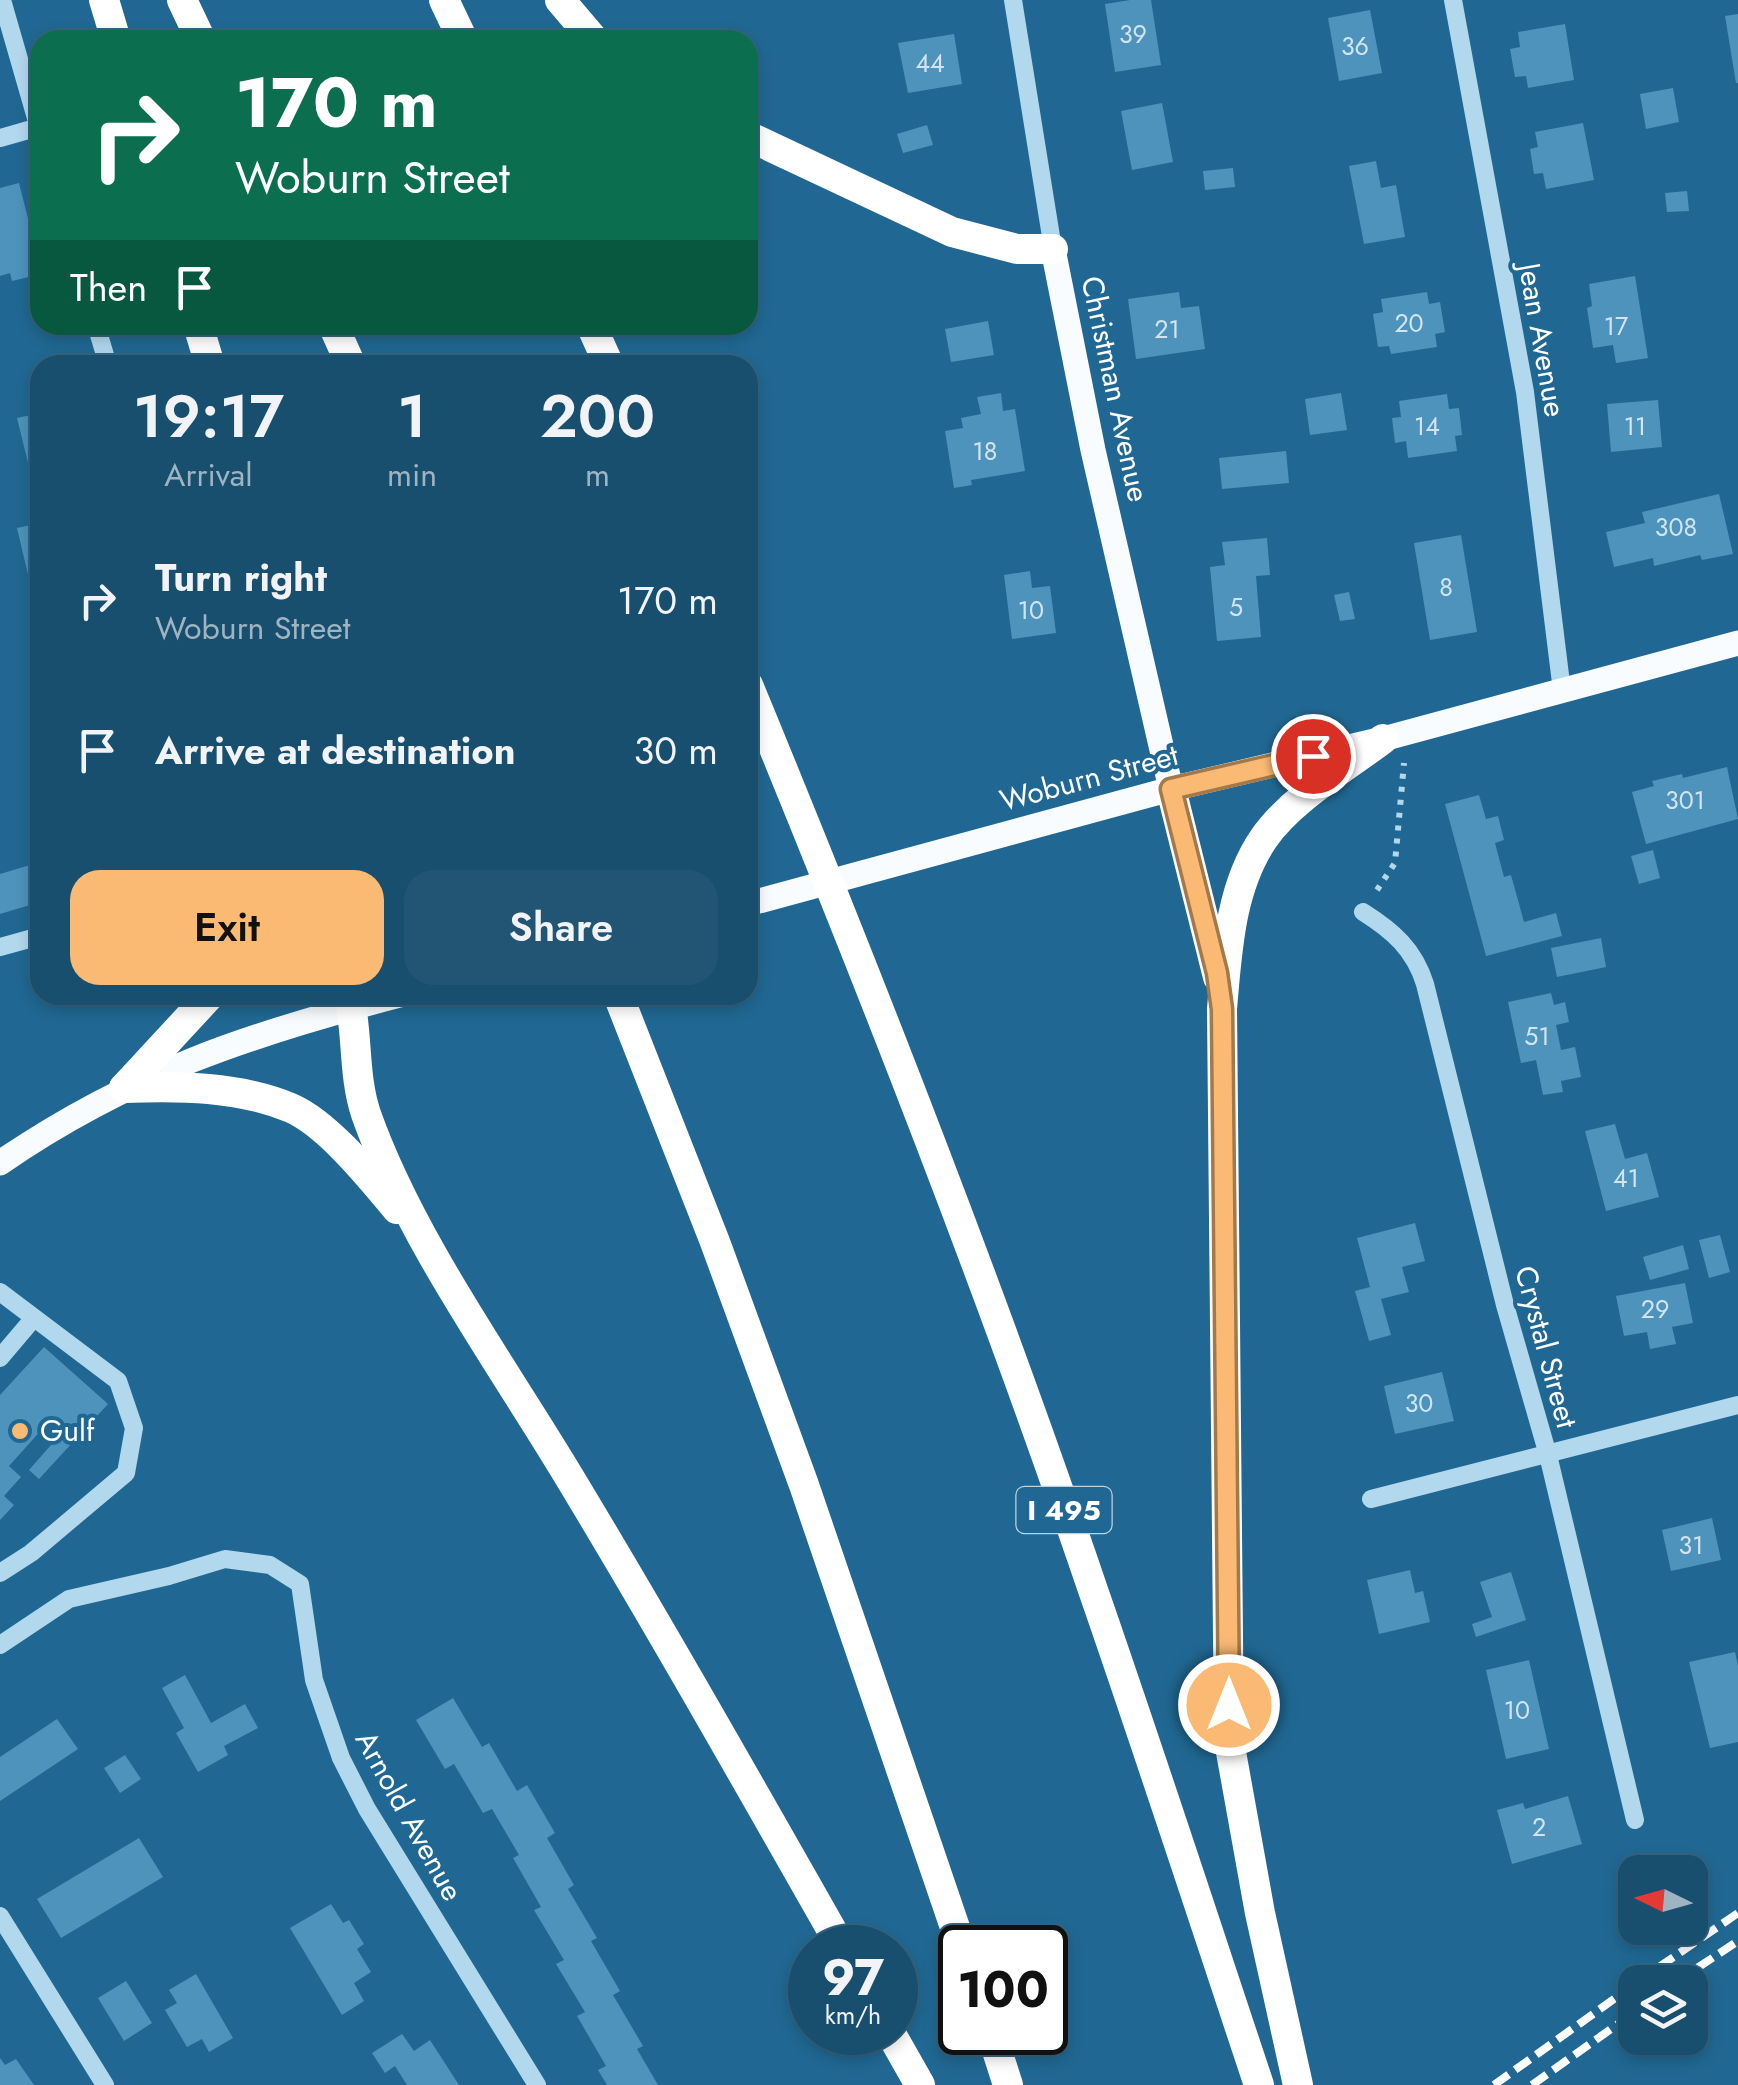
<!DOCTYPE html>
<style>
:root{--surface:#184e6e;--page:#215573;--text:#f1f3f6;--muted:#9fb4c2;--line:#366581;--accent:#fbba73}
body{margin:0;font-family:Jost,sans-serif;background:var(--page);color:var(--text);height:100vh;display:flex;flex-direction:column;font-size:38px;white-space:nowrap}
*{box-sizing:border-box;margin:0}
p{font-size:32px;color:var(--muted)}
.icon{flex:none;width:55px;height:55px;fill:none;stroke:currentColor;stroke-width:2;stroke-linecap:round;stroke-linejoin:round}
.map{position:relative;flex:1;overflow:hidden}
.drawer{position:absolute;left:30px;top:355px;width:728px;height:650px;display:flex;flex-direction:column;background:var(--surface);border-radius:30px;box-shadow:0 5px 15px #0003,0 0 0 2px var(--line)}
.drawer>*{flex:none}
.guide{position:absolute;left:30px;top:30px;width:728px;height:305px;border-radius:30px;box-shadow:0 5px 15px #0003,0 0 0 2px var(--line);background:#0b6e4f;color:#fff;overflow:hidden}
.needle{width:65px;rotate:275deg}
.fabs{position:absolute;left:1618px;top:1855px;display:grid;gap:20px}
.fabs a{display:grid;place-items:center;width:90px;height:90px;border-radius:20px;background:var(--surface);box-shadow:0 5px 15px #0003,0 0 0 2px var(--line);font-size:50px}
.speed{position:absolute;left:788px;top:1925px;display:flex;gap:20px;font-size:50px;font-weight:700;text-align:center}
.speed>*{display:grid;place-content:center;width:130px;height:130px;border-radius:50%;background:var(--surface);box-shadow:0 5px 15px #0003,0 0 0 2px var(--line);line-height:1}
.speed small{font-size:25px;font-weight:400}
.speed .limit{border:5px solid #111;border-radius:15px;background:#fff;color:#111}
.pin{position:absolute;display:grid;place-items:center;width:85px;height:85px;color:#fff;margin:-42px;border:5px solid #fff;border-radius:50%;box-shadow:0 2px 10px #0007}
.me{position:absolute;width:110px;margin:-55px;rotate:0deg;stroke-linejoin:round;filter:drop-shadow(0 0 8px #0008)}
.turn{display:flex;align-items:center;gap:35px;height:210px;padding:0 40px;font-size:45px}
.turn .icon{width:130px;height:130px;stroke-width:2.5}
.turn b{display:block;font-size:70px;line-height:85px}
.then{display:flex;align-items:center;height:95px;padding:0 40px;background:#0003;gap:20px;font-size:38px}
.eta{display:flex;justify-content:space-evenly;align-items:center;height:170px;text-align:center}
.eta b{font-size:60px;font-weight:600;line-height:70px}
.button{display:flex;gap:20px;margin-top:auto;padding:20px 40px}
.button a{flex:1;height:115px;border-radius:30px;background:var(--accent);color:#111;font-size:40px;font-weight:600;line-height:115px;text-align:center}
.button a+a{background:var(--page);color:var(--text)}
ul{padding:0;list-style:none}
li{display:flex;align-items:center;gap:30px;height:150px;padding:0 40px}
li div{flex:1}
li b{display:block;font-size:38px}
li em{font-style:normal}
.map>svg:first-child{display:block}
</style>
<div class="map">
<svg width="1738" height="2085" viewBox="0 0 1738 2085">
<rect width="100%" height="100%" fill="#206893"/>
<g fill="#4d93bb">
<polygon points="1130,0 1151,0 1161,65 1115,72 1105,4"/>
<polygon points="1370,10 1382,73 1339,81 1328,18"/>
<polygon points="1738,14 1738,83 1736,83 1725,16"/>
<polygon points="1565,24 1574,80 1528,88 1526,76 1515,77 1510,49 1520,47 1518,32"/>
<polygon points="954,34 962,84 908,93 898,43"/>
<polygon points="1673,88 1679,122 1646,129 1640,94"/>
<polygon points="1162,103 1173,162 1132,170 1121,111"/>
<polygon points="1583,123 1594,180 1546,189 1543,173 1534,174 1530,149 1538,147 1535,132"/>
<polygon points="927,125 933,145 903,153 897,134"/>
<polygon points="1376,161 1381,188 1396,185 1405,237 1364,244 1349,166"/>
<polygon points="1233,168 1235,187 1205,190 1203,171"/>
<polygon points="19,183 40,266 31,269 33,276 12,281 10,273 0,276 0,188"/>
<polygon points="1687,191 1689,211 1667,212 1665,193"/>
<polygon points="1635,276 1648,358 1616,363 1613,345 1593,348 1587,308 1592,306 1589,284"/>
<polygon points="1179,292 1181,308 1199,306 1205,349 1136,359 1128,299"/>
<polygon points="1427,292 1429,304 1440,302 1445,332 1435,334 1437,347 1391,354 1389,346 1378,347 1373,314 1383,312 1381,299"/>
<polygon points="988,321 994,355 951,362 945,329"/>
<polygon points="1001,393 1003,411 1015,409 1025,471 971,480 972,485 954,488 945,431 963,428 961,418 981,414 977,397"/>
<polygon points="1341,393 1347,430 1310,435 1305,399"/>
<polygon points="1447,394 1449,409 1459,408 1462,435 1455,436 1457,451 1408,458 1406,441 1395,443 1392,418 1401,417 1399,401"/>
<polygon points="1658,400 1662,447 1611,452 1607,404"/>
<polygon points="40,413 40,477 32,479 17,418"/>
<polygon points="1286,451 1289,483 1222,489 1219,458"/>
<polygon points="1719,494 1733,554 1702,560 1700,555 1654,566 1653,558 1614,567 1606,532 1645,523 1642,512"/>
<polygon points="40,523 40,584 38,584 37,577 29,579 17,528"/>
<polygon points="1461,535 1477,632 1430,640 1414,543"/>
<polygon points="1267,538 1270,575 1256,576 1261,637 1217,641 1210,567 1225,565 1222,542"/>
<polygon points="1030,571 1032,588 1050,586 1056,633 1012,639 1004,575"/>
<polygon points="1349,592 1355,619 1340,621 1334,595"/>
<polygon points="1727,767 1738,819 1646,844 1632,792 1654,786 1652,781 1682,774 1683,778"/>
<polygon points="1479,795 1486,819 1498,816 1504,840 1495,843 1504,877 1511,875 1524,922 1556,913 1562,936 1486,956 1445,804"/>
<polygon points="1653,850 1660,878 1639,884 1631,856"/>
<polygon points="30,865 40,902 0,914 0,874"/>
<polygon points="1601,938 1606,967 1557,977 1551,948"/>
<polygon points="1551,993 1554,1005 1565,1002 1569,1022 1556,1025 1561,1050 1575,1047 1581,1077 1561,1081 1563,1092 1543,1095 1536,1060 1521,1063 1508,1002"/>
<polygon points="1615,1124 1625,1159 1647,1153 1659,1197 1606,1211 1585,1131"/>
<polygon points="1415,1223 1425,1261 1402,1267 1409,1292 1381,1299 1391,1335 1369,1341 1355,1291 1370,1287 1357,1238"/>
<polygon points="1720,1235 1730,1272 1709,1278 1699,1240"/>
<polygon points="1683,1245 1689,1269 1650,1280 1643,1257"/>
<polygon points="1685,1283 1693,1323 1672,1327 1676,1344 1650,1349 1647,1332 1624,1336 1616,1296"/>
<polygon points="44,1347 108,1404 39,1479 29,1470 58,1437 45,1426 9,1466 21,1477 4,1496 14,1505 0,1520 0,1395"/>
<polygon points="1442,1372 1454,1421 1395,1434 1384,1386"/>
<polygon points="1712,1518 1721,1560 1671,1571 1662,1530"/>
<polygon points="1410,1570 1415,1593 1423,1591 1430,1622 1379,1634 1367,1580"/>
<polygon points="1511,1572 1526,1620 1476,1637 1472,1624 1492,1617 1480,1582"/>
<polygon points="1735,1652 1738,1666 1738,1742 1710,1748 1689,1662"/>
<polygon points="1529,1660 1549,1749 1506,1759 1486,1670"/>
<polygon points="185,1675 211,1723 245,1704 258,1728 224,1746 228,1755 198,1772 176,1733 184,1728 162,1688"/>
<polygon points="453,1698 482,1747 489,1743 517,1791 527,1785 555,1833 547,1838 574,1885 568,1889 597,1938 591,1941 620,1991 613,1995 643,2046 637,2049 658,2085 607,2085 598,2070 606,2066 577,2016 585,2012 556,1964 564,1960 534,1910 541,1907 513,1858 519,1855 492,1809 483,1813 454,1764 445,1769 416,1720"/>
<polygon points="57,1719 78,1749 0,1801 0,1757"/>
<polygon points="125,1755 141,1779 120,1793 104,1768"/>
<polygon points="1568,1796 1582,1844 1512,1864 1497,1810 1523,1803 1525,1809"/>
<polygon points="139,1838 163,1877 61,1938 37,1899"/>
<polygon points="331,1904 343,1923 349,1920 364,1944 357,1949 371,1972 354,1983 364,2001 342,2015 290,1928"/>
<polygon points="196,1974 233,2038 209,2052 202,2039 187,2047 165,2010 177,2003 169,1990"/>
<polygon points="126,1981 152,2023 124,2041 98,1998"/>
<polygon points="402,2034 414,2051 430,2040 459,2085 407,2085 395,2066 385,2073 372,2053"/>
<polygon points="0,2058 5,2065 16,2059 34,2085 0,2085"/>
</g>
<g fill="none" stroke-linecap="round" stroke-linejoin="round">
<polyline stroke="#b2d8ee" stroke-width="6" stroke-dasharray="5 8" stroke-linecap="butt" points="1377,890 1395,863 1404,763"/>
<g stroke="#b2d8ee" stroke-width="18">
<polyline points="2,0 40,132"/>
<polyline points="1013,0 1053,249"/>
<polyline points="1453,0 1525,392 1562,691"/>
<polyline points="0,138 39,127"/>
<polyline points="96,325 108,365"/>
<path d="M1363,912C1393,931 1414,949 1425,984L1505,1305L1548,1455L1635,1820"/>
<polyline points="0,947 40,936"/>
<polyline points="0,1292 118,1381 134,1428 126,1473 31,1553 0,1573"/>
<polyline points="0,1358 33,1319"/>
<polyline points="1371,1499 1738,1405"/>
<polyline points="0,1645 69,1599 169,1576 225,1559 270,1565 300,1584 314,1680 341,1758 367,1809 537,2085"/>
<polyline points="0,1916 105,2085"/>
</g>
<g stroke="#f9fcff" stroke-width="25">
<polyline points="1053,249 1093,450 1171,789"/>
<polyline points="748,904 1171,789 1383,739 1738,643"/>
<path d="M0,1163C129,1074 250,1034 400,995"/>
</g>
<g stroke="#fff" stroke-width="30">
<polyline points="104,0 116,40"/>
<polyline points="182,0 201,40"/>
<polyline points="444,0 463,40"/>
<polyline points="560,0 594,40"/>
<polyline points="748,136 952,232 1017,249 1053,249"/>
<polyline points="198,325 210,365"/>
<polyline points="333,325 351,365"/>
<polyline points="591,325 609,365"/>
<path d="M748,685C871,983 989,1284 1093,1590C1150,1754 1204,1920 1259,2085"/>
<polyline points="1171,789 1218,977"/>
<path d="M349,995C358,1034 353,1075 366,1114C409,1236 498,1359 565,1470C660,1627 751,1788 842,1948"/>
<polyline points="618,995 715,1242 804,1485 962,1948"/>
<path d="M124,1088C180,1086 238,1086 291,1108C328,1124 371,1178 397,1209"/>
<polyline points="124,1088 210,995"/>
<polyline points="890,2032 920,2085"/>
<polyline points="991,2032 1008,2085"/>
<path d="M1298,2085L1260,1913L1229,1741L1222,1009C1227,952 1230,887 1264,838C1290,800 1346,767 1383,739"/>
</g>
<g stroke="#fff" stroke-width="8" stroke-dasharray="18 8" stroke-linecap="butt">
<polyline points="1637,1982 1738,1913"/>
<polyline points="1676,1982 1738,1941"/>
<polyline points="1494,2085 1635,1984"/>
<polyline points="1532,2085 1635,2012"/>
</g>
</g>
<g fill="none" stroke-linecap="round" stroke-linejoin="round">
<defs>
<polyline id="route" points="1229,1705 1222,1009 1217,973 1171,789 1313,756"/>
</defs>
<use href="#route" stroke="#a3794b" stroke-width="25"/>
<use href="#route" stroke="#fbba73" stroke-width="18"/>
</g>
<circle fill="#fbba73" stroke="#206893" stroke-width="4" cx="20" cy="1431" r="10"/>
<g text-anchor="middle" stroke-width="8" stroke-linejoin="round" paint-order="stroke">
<g font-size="25" fill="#d2e4ee">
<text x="1133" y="43">39</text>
<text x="1355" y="55">36</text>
<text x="930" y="72">44</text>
<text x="1409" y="332">20</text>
<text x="1616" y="335">17</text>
<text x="1167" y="338">21</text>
<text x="1427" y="435">14</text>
<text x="1635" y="435">11</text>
<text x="985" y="460">18</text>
<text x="1676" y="536">308</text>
<text x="1446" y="596">8</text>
<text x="1236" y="616">5</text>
<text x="1031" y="619">10</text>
<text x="1685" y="809">301</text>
<text x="1537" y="1045">51</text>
<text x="1626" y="1187">41</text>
<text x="1655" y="1318">29</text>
<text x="1419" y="1412">30</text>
<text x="1691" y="1554">31</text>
<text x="1517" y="1719">10</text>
<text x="1539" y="1836">2</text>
</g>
<rect fill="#206893" stroke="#bcd2df" stroke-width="2.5" x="1016.5" y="1487" width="95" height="46" rx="8"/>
<g font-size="28" font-weight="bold" fill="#fff">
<text x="1064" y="1520">I 495</text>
</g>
<g font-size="30" fill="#fff" stroke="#206893">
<text transform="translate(1542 340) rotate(80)" y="10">Jean Avenue</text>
<text transform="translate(1115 389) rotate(78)" y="10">Christman Avenue</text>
<text transform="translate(1089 778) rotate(-15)" y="10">Woburn Street</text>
<text transform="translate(1546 1347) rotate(75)" y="10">Crystal Street</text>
<text transform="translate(409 1816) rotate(61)" y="10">Arnold Avenue</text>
</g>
<g font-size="30" fill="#fff" stroke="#206893" text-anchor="start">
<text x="40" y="1441">Gulf</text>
</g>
</g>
</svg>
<div class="fabs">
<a><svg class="needle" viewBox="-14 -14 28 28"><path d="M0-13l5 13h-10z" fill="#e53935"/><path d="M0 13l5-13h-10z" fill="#9fb4c2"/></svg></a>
<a><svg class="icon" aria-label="layers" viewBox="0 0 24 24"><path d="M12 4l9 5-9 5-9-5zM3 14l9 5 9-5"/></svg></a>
</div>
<div class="speed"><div>97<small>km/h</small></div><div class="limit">100</div></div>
<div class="pin" style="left:1313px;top:756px;background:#d93025"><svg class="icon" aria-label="arrive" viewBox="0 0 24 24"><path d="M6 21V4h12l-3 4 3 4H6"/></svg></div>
<svg class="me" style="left:1229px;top:1705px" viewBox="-20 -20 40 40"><circle r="17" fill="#fbba73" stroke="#fff" stroke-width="3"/><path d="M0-11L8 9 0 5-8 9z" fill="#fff"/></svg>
<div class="guide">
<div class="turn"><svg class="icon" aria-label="right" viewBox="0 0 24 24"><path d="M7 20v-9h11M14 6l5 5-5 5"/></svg><div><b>170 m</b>Woburn Street</div></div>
<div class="then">Then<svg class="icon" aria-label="arrive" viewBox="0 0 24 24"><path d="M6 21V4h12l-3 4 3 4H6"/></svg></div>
</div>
<section class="drawer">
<div class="eta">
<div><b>19:17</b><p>Arrival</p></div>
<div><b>1</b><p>min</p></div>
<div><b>200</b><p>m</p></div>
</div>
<ul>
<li><svg class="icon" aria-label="right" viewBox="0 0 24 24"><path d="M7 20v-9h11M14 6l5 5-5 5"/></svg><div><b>Turn right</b><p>Woburn Street</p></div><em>170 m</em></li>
<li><svg class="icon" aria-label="arrive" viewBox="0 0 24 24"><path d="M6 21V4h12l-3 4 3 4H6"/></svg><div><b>Arrive at destination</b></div><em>30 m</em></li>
</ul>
<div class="button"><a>Exit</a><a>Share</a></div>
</section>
</div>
